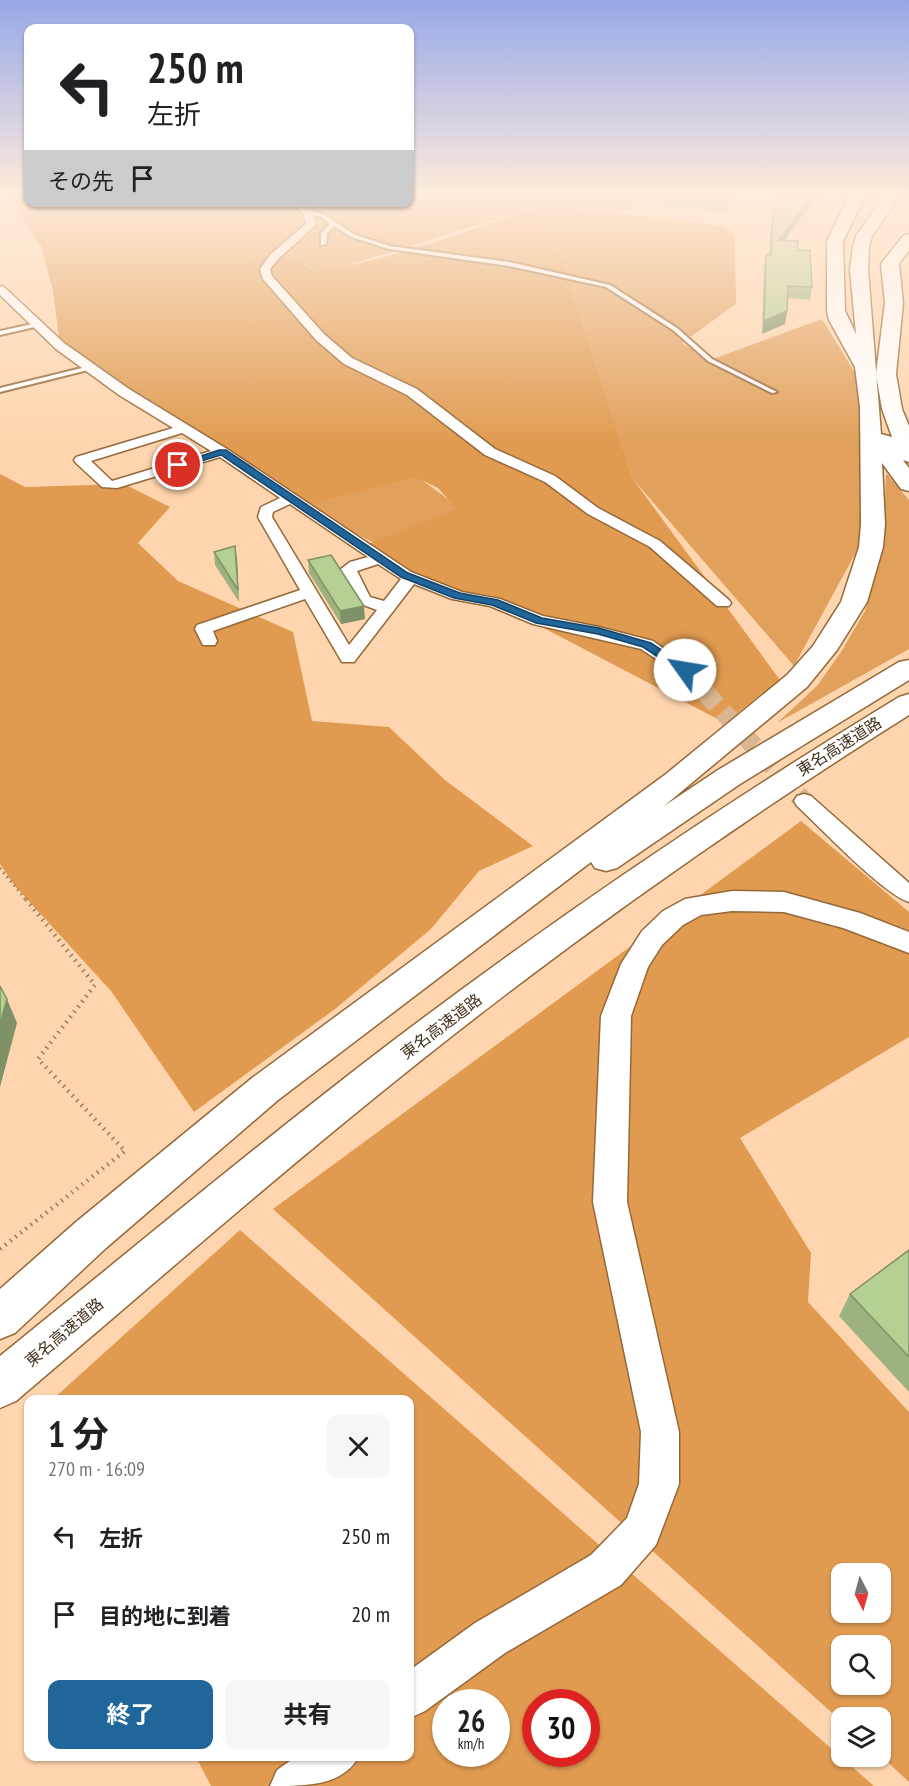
<!DOCTYPE html>
<html lang="ja">
<meta charset="utf-8">
<style>
:root{--surface:#fff;--page:#f6f6f6;--text:#202124;--muted:#757577;--accent:#21669a}
body{margin:0;font-family:"PT Sans Narrow","Noto Sans JP",sans-serif;background:var(--page);color:var(--text);height:100vh;display:flex;flex-direction:column;font-size:22px;white-space:nowrap}
*{box-sizing:border-box;margin:0}
p{font-size:20px;color:var(--muted)}
.icon{flex:none;width:33px;height:33px;fill:none;stroke:currentColor;stroke-width:2;stroke-linecap:round;stroke-linejoin:round}
.map{position:relative;flex:1;overflow:hidden}
.side{position:absolute;left:24px;top:1395px;width:390px;height:366px;display:flex;flex-direction:column;background:var(--surface);border-radius:12px;box-shadow:0 2px 4px #0004}
.side>*{flex:none}
.banner{position:absolute;left:24px;top:24px;width:390px;height:183px;border-radius:12px;box-shadow:0 2px 4px #0004;background:#fff;color:var(--text);overflow:hidden}
.needle{width:39px;rotate:174deg}
.fabs{position:absolute;left:831px;top:1563px;display:grid;gap:12px}
.fabs a{display:grid;place-items:center;width:60px;height:60px;border-radius:12px;background:var(--surface);box-shadow:0 2px 4px #0004;font-size:30px}
.speed{position:absolute;left:432px;top:1689px;display:flex;gap:12px;font-size:30px;font-weight:700;text-align:center}
.speed>*{display:grid;place-content:center;width:78px;height:78px;border-radius:50%;background:var(--surface);box-shadow:0 2px 4px #0004;line-height:1}
.speed small{font-size:15px;font-weight:400}
.speed .limit{border:9px solid #d22;background:#fff;color:#111}
.pin{position:absolute;display:grid;place-items:center;width:51px;height:51px;color:#fff;margin:-26px;border:3px solid #fff;border-radius:50%;box-shadow:0 2px 6px #0007}
.me{position:absolute;width:66px;margin:-33px;rotate:302deg;stroke-linejoin:round;filter:drop-shadow(0 0 4px #0008)}
.turn{display:flex;align-items:center;gap:21px;height:126px;padding:0 24px;font-size:27px}
.turn .icon{width:78px;height:78px;stroke-width:2.5}
.turn b{display:block;font-size:42px;line-height:51px}
.then{display:flex;align-items:center;height:57px;padding:0 24px;background:#0003;gap:12px;font-size:22px}
.round{display:grid;place-items:center;flex:none;width:63px;height:63px;border-radius:12px;background:var(--page)}
.overview{display:flex;align-items:center;justify-content:space-between;height:102px;padding:0 24px}
h1{font-size:36px;font-weight:700;line-height:45px}
.cta{display:flex;gap:12px;margin-top:auto;padding:12px 24px}
.cta a{flex:1;height:69px;border-radius:12px;background:var(--accent);color:#fff;font-size:24px;font-weight:700;line-height:69px;text-align:center}
.cta a+a{background:var(--page);color:var(--text)}
ul{padding:0;list-style:none}
li{display:flex;align-items:center;gap:18px;height:78px;padding:0 24px}
li div{flex:1}
li b{display:block;font-size:22px}
li em{font-style:normal}
.map>svg:first-child{display:block}
</style>
<div class="map">
<svg width="909" height="1786" viewBox="0 0 909 1786">
<rect width="100%" height="100%" fill="#fed5ae"/>
<g fill="#e1a05c">
<polygon points="448,193 648,193 630,211 569,207 723,226 735,234 736,304 682,343 710,360 822,319 869,396 861,543 794,666 633,479 544,204 320,274 281,250 411,223 475,198"/>
<polygon points="160,203 346,203 333,213 281,205 165,209"/>
<polygon points="886,473 909,500 909,649 777,723 817,686 841,652 865,611 883,549"/>
<polygon points="416,476 462,509 374,543 305,507"/>
</g>
<g fill="#e09b51" fill-rule="evenodd">
<path d="M6,193H28V202L160,203L166,209L281,205L333,213L349,203L410,202V193H445L476,198L411,223L282,250L314,271C393,261 469,230 544,204L633,479L780,680L725,723L494,602L413,578L363,546L457,509L438,488L415,477L305,507L60,346L53,291L41,246Z"/>
<polygon points="0,474 25,487 124,484 170,507 138,543 178,581 293,632 312,721 389,727 445,780 533,846 479,871 431,929 335,1009 194,1112 111,991 15,886 0,864"/>
<path d="M801,821L909,912V1037L740,1138L811,1253L808,1302L909,1412V1782L881,1756L880,1718H842L841,1721L273,1209ZM842,1574H880V1612H842ZM842,1646H880V1684H842Z"/>
<path d="M240,1230L874,1786H211L196,1757L410,1756V1400H52ZM446,1702H496V1754H446ZM536,1702H586V1754H536Z"/>
</g>
<g fill="none" stroke-linecap="round" stroke-linejoin="round">
<polyline stroke="#d9b591" stroke-width="19" stroke-dasharray="19 9" stroke-linecap="butt" points="685,670 804,801"/>
<defs>
<g id="service">
<polygon points="869,193 873,193 874,195 870,196"/>
<polygon points="308,210 325,215 355,235 390,246 509,262 610,285 677,328 712,359 777,392 772,393 708,361 673,330 606,287 509,266 389,249 351,237 334,226 327,233 326,244 321,245 321,233 330,224 321,217 306,213"/>
<polygon points="37,323 39,324 39,326 0,335 0,331"/>
<polygon points="90,366 93,368 92,369 0,392 0,388"/>
</g>
<g id="minor">
<path d="M791,193C806,193 832,189 844,198L839,201L796,196Z"/>
<path d="M291,202C309,202 312,209 316,225L278,259L270,269L272,276L324,334L352,358L417,389L495,449L555,476L598,508L660,541L729,600L731,603L729,606H717L650,547L588,514L545,482L485,455L407,395L344,364L316,340L263,279L260,269L271,254L306,224L303,213Z"/>
<path d="M0,286L4,287L64,343L129,389L227,449L411,572L462,592L500,599L543,616L599,627L653,641L694,670L691,674H679L641,649L533,624L490,606L452,599L414,584L354,662H342L305,599L213,631L217,641L215,645H203L195,629L197,625L300,590L258,517L261,507L280,498L220,457L117,488L102,487L76,463L74,460L76,457L173,428L119,395L56,349L0,295ZM182,433L211,451L112,481L91,461ZM290,504L368,557L350,562L341,569L342,575L358,603L377,610L349,645L272,517L273,512ZM378,564L401,579L384,601L370,597L357,571Z"/>
<path d="M804,794L811,796L909,883V902C883,894 820,827 797,806L794,801L797,796Z"/>
</g>
<g id="tertiary">
<polygon points="732,891 784,892 860,913 909,932 909,953 843,928 784,912 732,911 701,915 683,925 662,945 648,967 631,1016 627,1202 679,1432 679,1484 656,1545 621,1585 505,1653 425,1711 410,1718 410,1670 475,1623 591,1555 627,1518 639,1484 641,1432 593,1202 601,1016 621,964 642,931 663,911 685,899"/>
<path d="M297,1756H359C343,1786 307,1786 270,1786L277,1770Z"/>
</g>
<g id="motorway">
<polygon points="848,193 864,193 863,200 843,241 845,311 856,334 850,270 853,247 856,236 886,193 902,193 872,236 869,247 868,270 881,434 892,437 882,409 876,374 885,303 881,264 903,236 909,234 909,250 899,264 903,303 896,374 902,409 909,426 909,462 903,460 909,468 909,491 901,489 882,463 885,524 883,547 867,602 837,650 807,687 664,806 718,770 899,662 909,660 909,680 740,784 617,868 606,871 595,868 591,862 278,1100 106,1248 15,1333 0,1339 0,1289 76,1222 252,1078 666,774 787,675 813,646 841,602 859,547 861,524 860,407 855,367 829,320 827,311 827,241 847,200"/>
<path d="M909,694V715C739,822 576,937 419,1062C282,1171 150,1287 16,1401L0,1408V1356C131,1250 260,1142 394,1040C556,917 725,803 899,697Z"/>
</g>
</defs>
<use href="#service" stroke="#946838" stroke-width="4"/>
<use href="#minor" stroke="#946838" stroke-width="3"/>
<use href="#tertiary" stroke="#946838" stroke-width="3"/>
<use href="#motorway" stroke="#946838" stroke-width="3"/>
<polyline stroke="#9b7d60" stroke-width="3" stroke-dasharray="1.5 4" stroke-linecap="butt" points="0,868 26,900"/>
<polyline stroke="#9b7d60" stroke-width="4.5" stroke-dasharray="1.5 5" stroke-linecap="butt" points="0,1249 125,1151 38,1059 95,985 25,898"/>
<use href="#service" fill="#fff" fill-rule="evenodd"/>
<use href="#minor" fill="#fff" fill-rule="evenodd"/>
<use href="#tertiary" fill="#fff" fill-rule="evenodd"/>
<use href="#motorway" fill="#fff" fill-rule="evenodd"/>
</g>
<g fill="#9db27e">
<polygon points="520,193 545,193 543,195"/>
<polygon points="738,193 723,212 644,204 645,194"/>
<polygon points="813,194 810,205 785,240 797,250 812,287 810,300 788,298 787,311 785,324 762,334 764,266 766,255 769,255 771,224 773,213"/>
<polygon points="214,552 237,558 239,602 215,565"/>
<polygon points="308,560 365,619 341,624 309,573"/>
<polygon points="909,1250 909,1392 839,1316 850,1294"/>
</g>
<g fill="#7f9166">
<polygon points="732,193 738,193 723,212 725,202"/>
<polygon points="813,194 810,205 777,251 779,240"/>
<polygon points="787,311 785,324 762,334 764,321"/>
<polygon points="235,546 237,558 239,602 238,590"/>
<polygon points="364,606 365,619 341,624 340,611"/>
<polygon points="7,999 17,1023 0,1087 0,1024"/>
</g>
<g fill="#b6cf92" stroke="#7f9166" stroke-width="1.5">
<polygon points="646,193 732,193 725,202 645,194"/>
<polygon points="788,193 813,194 779,240 798,241 797,250 810,250 812,287 788,286 787,311 764,321 766,255 771,255 773,213"/>
<polygon points="235,546 238,590 214,552"/>
<polygon points="331,555 364,606 340,611 308,560"/>
<polygon points="0,986 7,999 0,1024"/>
<polygon points="909,1250 909,1357 850,1294"/>
</g>
<linearGradient id="sky" x2="0" y2="1"><stop stop-color="#97a8e8"/><stop offset="0.44" stop-color="#ffecdb"/><stop offset="1" stop-color="#ffecdb" stop-opacity="0"/></linearGradient>
<rect width="909" height="443" fill="url(#sky)"/>
<polygon fill="#21669a" stroke="#154264" stroke-width="1.5" points="219,450 226,450 408,573 460,593 498,600 542,618 599,628 651,643 691,670 689,672 681,672 643,647 598,634 536,623 492,605 454,598 401,577 221,455 178,468 174,465"/>
<g text-anchor="middle" stroke-width="4.5" stroke-linejoin="round" paint-order="stroke">
<g font-size="16" fill="#46331e" stroke="#fff">
<text transform="translate(839 746) rotate(-32)" y="6">東名高速道路</text>
<text transform="translate(441 1026) rotate(-37)" y="6">東名高速道路</text>
<text transform="translate(64 1332) rotate(-40)" y="6">東名高速道路</text>
</g>
</g>
</svg>
<div class="fabs">
<a><svg class="needle" viewBox="-14 -14 28 28"><path d="M0-13l5 13h-10z" fill="#e53935"/><path d="M0 13l5-13h-10z" fill="#757577"/></svg></a>
<a><svg class="icon" aria-label="search" viewBox="0 0 24 24"><circle cx="10" cy="10" r="6"/><path d="M15 15l6 6"/></svg></a>
<a><svg class="icon" aria-label="layers" viewBox="0 0 24 24"><path d="M12 4l9 5-9 5-9-5zM3 14l9 5 9-5"/></svg></a>
</div>
<div class="speed"><div>26<small>km/h</small></div><div class="limit">30</div></div>
<div class="pin" style="left:178px;top:465px;background:#d93025"><svg class="icon" aria-label="arrive" viewBox="0 0 24 24"><path d="M6 21V4h12l-3 4 3 4H6"/></svg></div>
<svg class="me" style="left:685px;top:670px" viewBox="-20 -20 40 40"><circle r="19" fill="#fff"/><path d="M0-13L10 11 0 6-10 11z" fill="#21669a"/></svg>
<div class="banner">
<div class="turn"><svg class="icon" aria-label="left" viewBox="0 0 24 24"><path d="M17 20v-9H6M10 6l-5 5 5 5"/></svg><div><b>250 m</b>左折</div></div>
<div class="then">その先<svg class="icon" aria-label="arrive" viewBox="0 0 24 24"><path d="M6 21V4h12l-3 4 3 4H6"/></svg></div>
</div>
<section class="side">
<div class="overview"><div><h1>1 分</h1><p>270 m · 16:09</p></div><a class="round"><svg class="icon" aria-label="close" viewBox="0 0 24 24"><path d="M6 6l12 12M18 6L6 18"/></svg></a></div>
<ul>
<li><svg class="icon" aria-label="left" viewBox="0 0 24 24"><path d="M17 20v-9H6M10 6l-5 5 5 5"/></svg><div><b>左折</b></div><em>250 m</em></li>
<li><svg class="icon" aria-label="arrive" viewBox="0 0 24 24"><path d="M6 21V4h12l-3 4 3 4H6"/></svg><div><b>目的地に到着</b></div><em>20 m</em></li>
</ul>
<div class="cta"><a>終了</a><a>共有</a></div>
</section>
</div>
